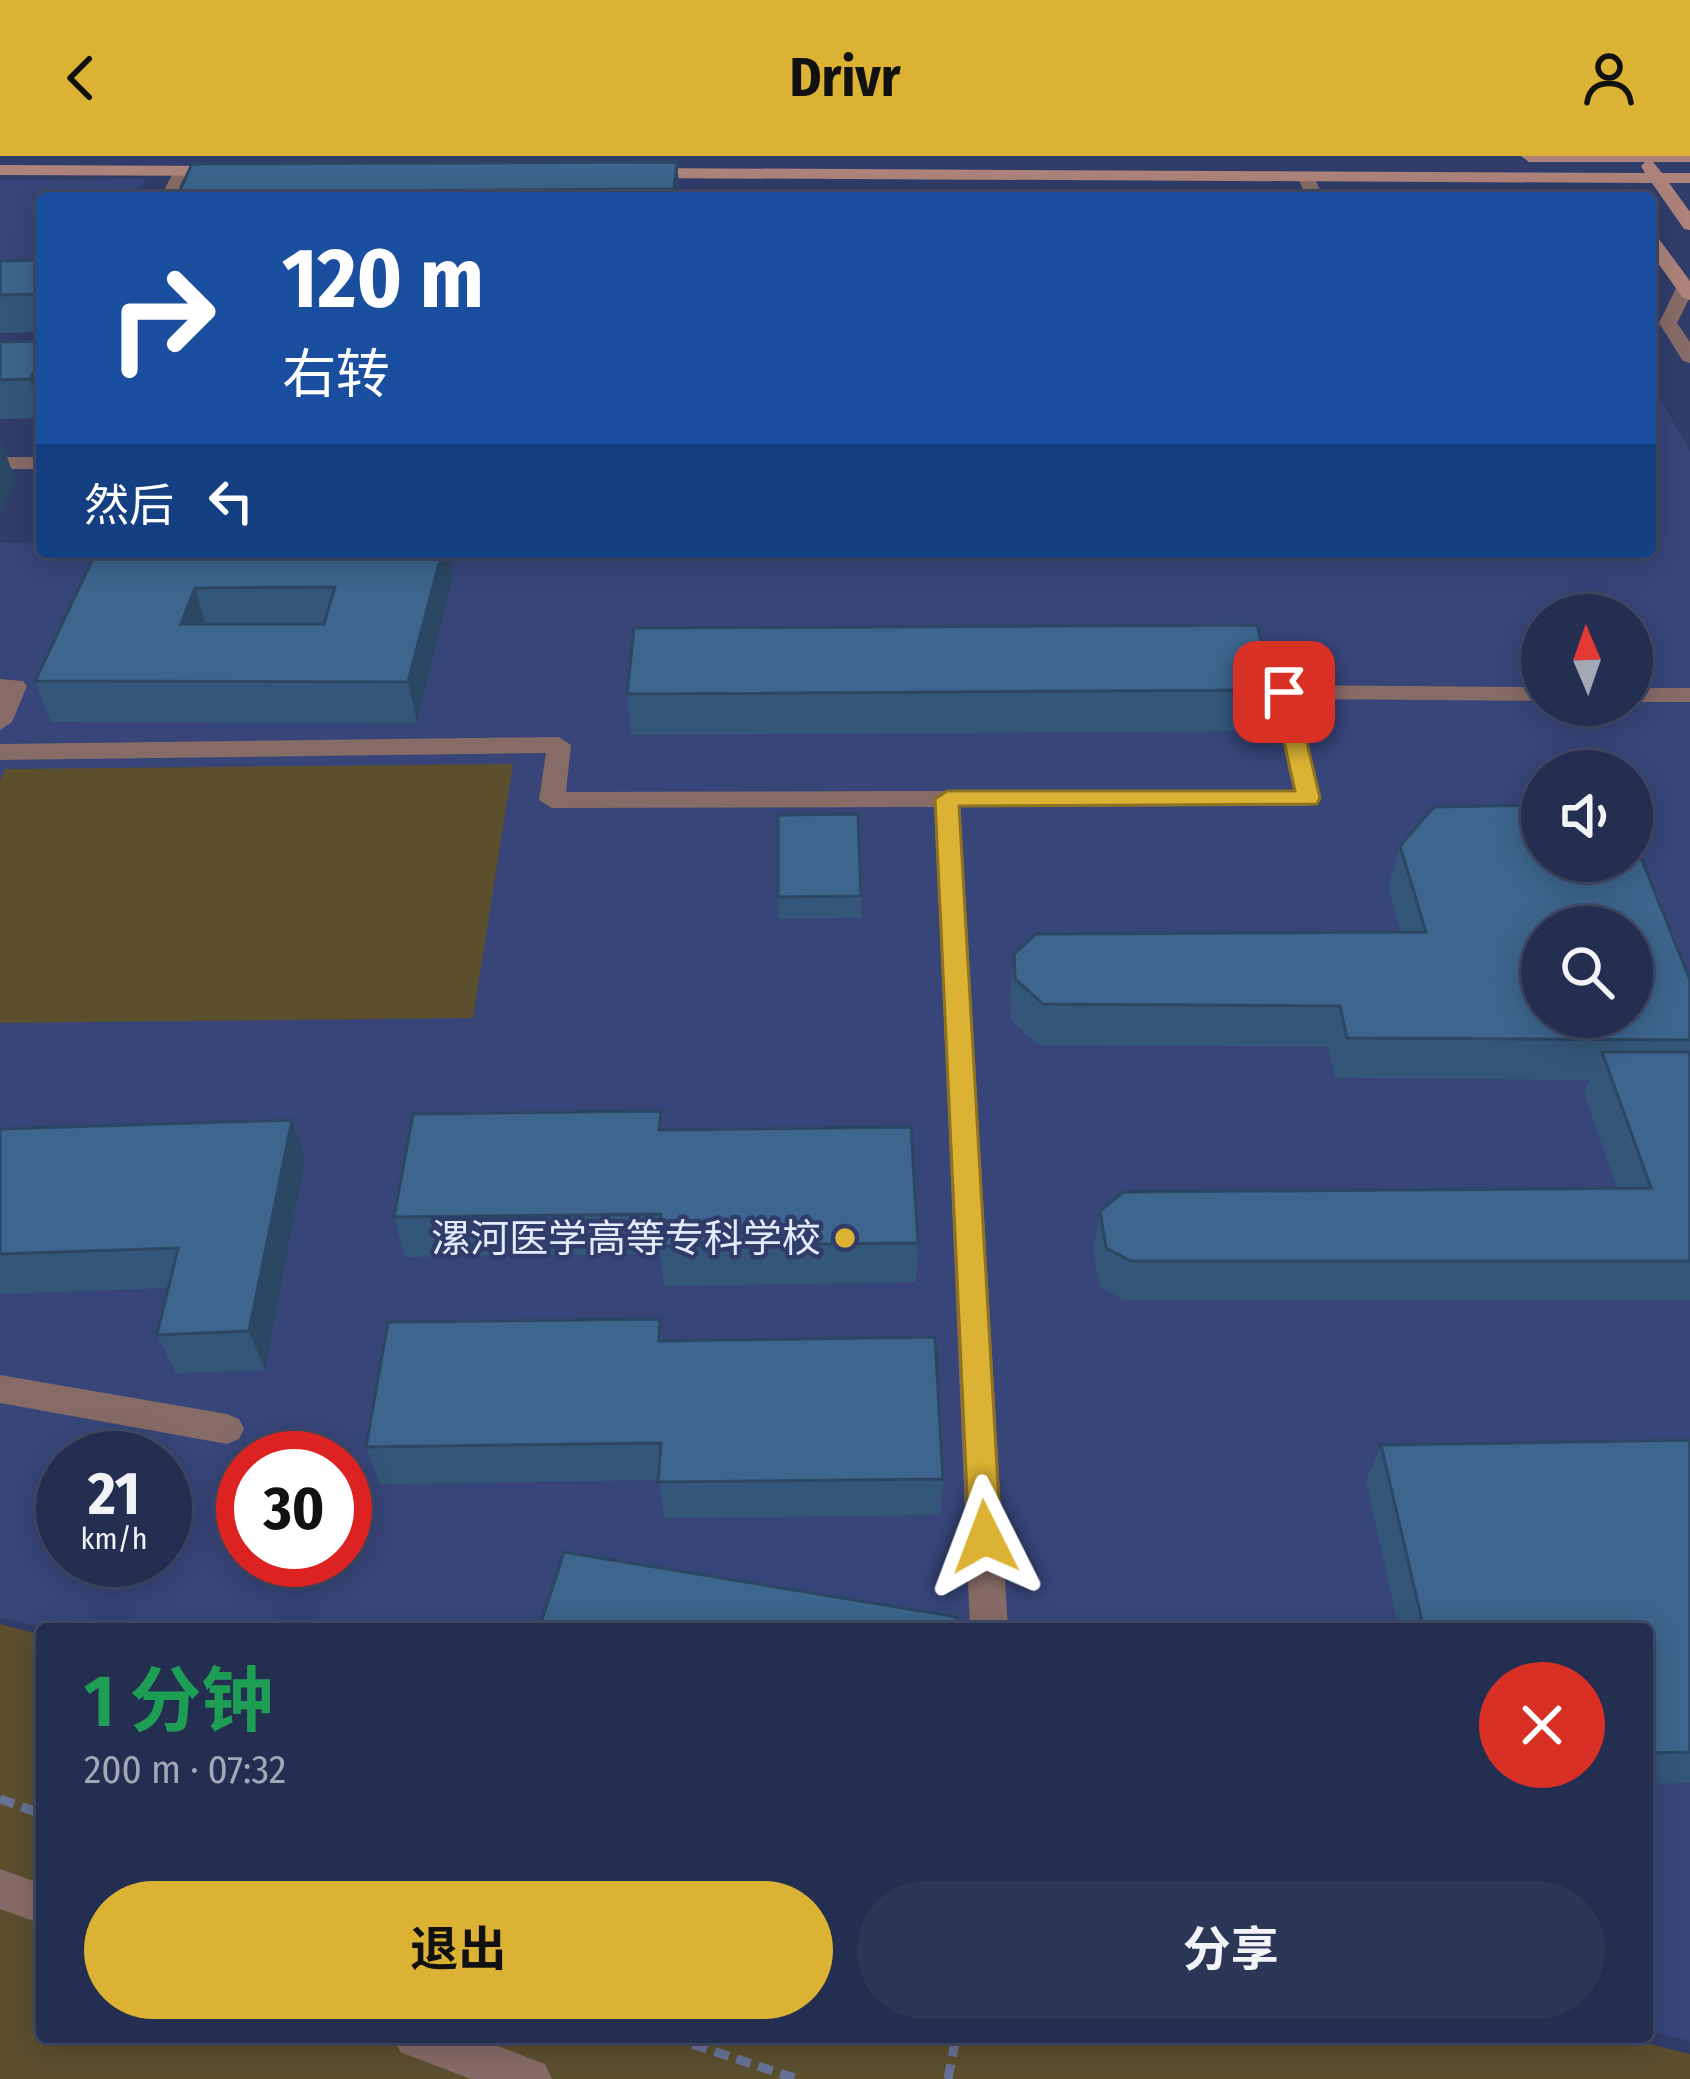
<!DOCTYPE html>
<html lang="zh">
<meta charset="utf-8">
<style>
:root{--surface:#242e50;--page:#2c3657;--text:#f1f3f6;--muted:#a3a8b7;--line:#414a67;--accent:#dbb233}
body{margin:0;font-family:"Fira Sans Condensed","Noto Sans SC",sans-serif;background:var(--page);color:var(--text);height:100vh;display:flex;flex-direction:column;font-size:45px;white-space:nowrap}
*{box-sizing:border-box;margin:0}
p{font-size:39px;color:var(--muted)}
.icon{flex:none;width:66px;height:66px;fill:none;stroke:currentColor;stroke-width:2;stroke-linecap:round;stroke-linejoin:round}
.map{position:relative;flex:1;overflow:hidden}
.drawer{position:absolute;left:36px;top:1467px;width:1617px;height:420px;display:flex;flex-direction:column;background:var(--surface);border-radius:12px;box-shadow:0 6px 30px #0003,0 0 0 3px var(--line)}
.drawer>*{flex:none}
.banner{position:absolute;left:36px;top:36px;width:1620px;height:366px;border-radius:12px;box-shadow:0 6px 30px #0003,0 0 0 3px var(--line);background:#1a4fa0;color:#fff;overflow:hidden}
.needle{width:78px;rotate:358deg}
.tools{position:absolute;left:1521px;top:438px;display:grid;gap:24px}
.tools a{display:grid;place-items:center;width:132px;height:132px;border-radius:50%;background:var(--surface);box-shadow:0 6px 30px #0003,0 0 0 3px var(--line);font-size:60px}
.speed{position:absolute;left:36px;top:1275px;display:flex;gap:24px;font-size:60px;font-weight:700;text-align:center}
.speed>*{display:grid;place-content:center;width:156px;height:156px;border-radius:50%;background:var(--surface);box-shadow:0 6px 30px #0003,0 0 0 3px var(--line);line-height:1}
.speed small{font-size:30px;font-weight:400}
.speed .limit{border:18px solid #d22;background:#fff;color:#111}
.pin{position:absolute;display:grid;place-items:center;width:102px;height:102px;color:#fff;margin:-51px;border-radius:24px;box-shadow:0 6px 18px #0006}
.me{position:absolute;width:132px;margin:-66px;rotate:357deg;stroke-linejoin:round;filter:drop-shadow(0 0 9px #0008)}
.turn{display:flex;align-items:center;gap:42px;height:252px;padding:0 48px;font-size:54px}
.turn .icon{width:156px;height:156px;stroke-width:2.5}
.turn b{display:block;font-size:84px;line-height:102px}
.then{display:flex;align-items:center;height:114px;padding:0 48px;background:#0003;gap:24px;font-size:45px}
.round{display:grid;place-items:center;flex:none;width:126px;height:126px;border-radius:63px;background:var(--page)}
.overview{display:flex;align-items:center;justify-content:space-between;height:204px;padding:0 48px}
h1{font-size:72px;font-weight:700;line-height:90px;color:#1e9e55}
.primary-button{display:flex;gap:24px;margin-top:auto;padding:24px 48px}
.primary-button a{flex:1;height:138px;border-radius:72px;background:var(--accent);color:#111;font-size:48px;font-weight:700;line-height:138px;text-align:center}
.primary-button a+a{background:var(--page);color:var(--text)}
header{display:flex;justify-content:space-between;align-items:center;height:156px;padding:0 48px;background:var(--accent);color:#111;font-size:54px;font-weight:700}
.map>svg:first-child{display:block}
</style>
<header><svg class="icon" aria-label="back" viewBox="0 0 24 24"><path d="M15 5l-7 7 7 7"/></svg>Drivr<svg class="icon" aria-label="person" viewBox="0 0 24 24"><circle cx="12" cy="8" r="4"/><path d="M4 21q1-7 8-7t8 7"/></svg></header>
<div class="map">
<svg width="1690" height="1923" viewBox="0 0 1690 1923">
<rect width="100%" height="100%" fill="#303d6a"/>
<g fill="#374579" fill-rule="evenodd">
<polygon points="145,23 135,42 42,42 42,135 0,136 0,24"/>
<path d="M1650,225L1690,295V1885L1647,1874V1473H47L0,1461V387L36,386L42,373V396H1650ZM1542,459H1632V549H1542ZM1542,615H1632V705H1542ZM1542,771H1632V861H1542ZM63,1302H165V1404H63ZM243,1302H345V1404H243Z"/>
</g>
<g fill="#5b4f2e">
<polygon points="513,608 473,862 0,867 0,625 5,613"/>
<polygon points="0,1468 42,1479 42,1881 1622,1881 1690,1898 1690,1923 0,1923"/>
</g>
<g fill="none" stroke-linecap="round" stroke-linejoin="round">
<g stroke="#677296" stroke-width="9" stroke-dasharray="15 8" stroke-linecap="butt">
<polyline points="0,1643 42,1658"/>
<polyline points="671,1881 797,1923"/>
<polyline points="948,1923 956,1881"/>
</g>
<g fill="#876b67" fill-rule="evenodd">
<polygon points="176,11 190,15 178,42 160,42"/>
<polygon points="1306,16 1314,21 1324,42 1306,42 1298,21"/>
<polygon points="1685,126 1690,128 1690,141 1677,167 1690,186 1690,207 1683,205 1659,167 1676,132"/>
<rect x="0" y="301" width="42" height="12"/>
<polygon points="0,523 23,525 27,530 12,566 0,574"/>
<polygon points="1284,529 1542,531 1542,545 1298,543 1321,642 1308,650 960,651 1008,1473 970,1473 935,651 552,652 539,644 546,597 0,604 0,588 559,581 571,589 566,636 1293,634 1272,536"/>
<rect x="1632" y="532" width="58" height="14"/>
<polygon points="0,1219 227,1258 239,1263 244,1273 239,1283 227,1288 0,1247"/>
<polygon points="0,1713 42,1728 42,1768 0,1753"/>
<polygon points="394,1881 474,1881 545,1908 552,1923 471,1923 400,1896"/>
</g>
<g fill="#ad837b" fill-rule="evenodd">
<polygon points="1521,0 1690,0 1690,6 1653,6 1662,17 1690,17 1690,27 1669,27 1690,56 1690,74 1684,73 1652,27 636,22 628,17 636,12 1645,17 1641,10 1645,6 1529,6"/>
<polygon points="0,9 228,10 236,15 228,20 0,19"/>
<polygon points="1650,78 1656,79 1690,125 1690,144 1683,142 1650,96"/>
</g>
</g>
<g fill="#345779">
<polygon points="677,6 680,42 180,42 179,36"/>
<polygon points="42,104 42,176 0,177 0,105"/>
<polygon points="42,185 42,262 0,263 0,186"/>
<polygon points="96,396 453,420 417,567 51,566 35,525"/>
<polygon points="1273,534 1265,575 631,579 627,538"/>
<polygon points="1400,690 1690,824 1690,1144 1124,1144 1100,1131 1093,1094 1100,1055 1617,1032 1584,937 1589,924 1335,922 1328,891 1038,889 1011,864 1010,839 1014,798 1401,776 1388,732"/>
<polygon points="861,740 861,762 778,763 778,741"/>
<polygon points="0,973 305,1004 265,1214 176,1217 157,1179 168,1132 0,1138"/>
<polygon points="663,974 918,1087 916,1126 664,1130 660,1098 405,1101 394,1061"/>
<polygon points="660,1163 662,1185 943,1323 940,1359 664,1362 659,1324 380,1328 366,1291"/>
<polygon points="1690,1284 1690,1627 1647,1628 1647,1473 1399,1473 1366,1325 1381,1289"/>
</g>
<g fill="#2b4763">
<polygon points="677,6 680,42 675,42 674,33"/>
<polygon points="42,200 42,258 30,223"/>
<polygon points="1,285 16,325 0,358 0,288"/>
<polygon points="442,396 449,396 453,420 417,567 408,526"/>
<polygon points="195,432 207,472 181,468"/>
<polygon points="292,964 305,1004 265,1214 249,1175"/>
</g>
<g fill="#3d658d" stroke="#2b4763" stroke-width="3" fill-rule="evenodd">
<polygon points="677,6 674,33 179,36 192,8"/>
<polygon points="42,104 42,138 0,139 0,105"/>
<polygon points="42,185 42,200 30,223 0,224 0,186"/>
<path d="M96,396H442L408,526L35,525ZM335,431L324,468H181L195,432Z"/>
<polygon points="1257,469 1273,534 627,538 634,472"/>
<path d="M1542,649V705H1632V685L1635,687L1690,824V884L1347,882L1340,850L1043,848L1015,823L1014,798L1036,778L1426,776L1400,690L1434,651ZM1542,771H1632V861H1542Z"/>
<polygon points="858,658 861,740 778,741 778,659"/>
<polygon points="1602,896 1690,896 1690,1105 1131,1105 1106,1092 1100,1055 1123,1036 1651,1032"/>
<polygon points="661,955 659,974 911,971 918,1087 659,1090 661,1058 394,1061 413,958"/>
<polygon points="292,964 249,1175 157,1179 178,1092 0,1098 0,973"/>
<polygon points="660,1163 659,1185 935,1181 943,1323 658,1326 661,1287 366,1291 388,1166"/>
<polygon points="1690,1284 1690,1596 1647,1597 1647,1473 1424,1473 1381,1289"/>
<polygon points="564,1396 957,1461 955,1473 539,1473"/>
</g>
<polygon fill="#dbb233" stroke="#8e7421" stroke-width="3" points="1284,529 1295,536 1320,642 1317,648 959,650 1001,1381 996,1391 985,1396 973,1391 969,1381 935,643 947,635 1295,635 1273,536"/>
<circle fill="#dbb233" stroke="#303d6a" stroke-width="4.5" cx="845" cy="1082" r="12"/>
<g text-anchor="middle" stroke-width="9" stroke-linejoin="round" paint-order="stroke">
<g font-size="39" fill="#e3eafa" stroke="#303d6a" text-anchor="end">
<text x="821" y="1096">漯河医学高等专科学校</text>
</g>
</g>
</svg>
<div class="tools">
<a><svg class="needle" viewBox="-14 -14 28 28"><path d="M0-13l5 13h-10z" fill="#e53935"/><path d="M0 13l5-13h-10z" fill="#a3a8b7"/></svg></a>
<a><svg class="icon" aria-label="sound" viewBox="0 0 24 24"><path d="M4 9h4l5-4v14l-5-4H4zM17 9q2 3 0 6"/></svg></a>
<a><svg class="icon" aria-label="search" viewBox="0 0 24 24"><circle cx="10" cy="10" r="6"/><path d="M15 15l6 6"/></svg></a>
</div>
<div class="speed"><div>21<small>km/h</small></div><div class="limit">30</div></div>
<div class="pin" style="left:1284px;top:536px;background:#d93025"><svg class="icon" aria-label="arrive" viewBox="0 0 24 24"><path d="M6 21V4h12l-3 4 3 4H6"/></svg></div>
<svg class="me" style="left:985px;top:1381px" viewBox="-20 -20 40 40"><path d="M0-17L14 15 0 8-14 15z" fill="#dbb233" stroke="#fff" stroke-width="4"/></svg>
<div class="banner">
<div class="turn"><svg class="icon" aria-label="right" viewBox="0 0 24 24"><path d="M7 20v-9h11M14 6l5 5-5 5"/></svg><div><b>120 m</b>右转</div></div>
<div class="then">然后<svg class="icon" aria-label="left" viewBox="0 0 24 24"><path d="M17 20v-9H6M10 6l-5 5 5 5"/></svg></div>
</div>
<section class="drawer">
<div class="overview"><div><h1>1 分钟</h1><p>200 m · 07:32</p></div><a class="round" style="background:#d93025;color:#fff"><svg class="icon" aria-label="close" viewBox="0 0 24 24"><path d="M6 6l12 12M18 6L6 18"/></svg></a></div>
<div class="primary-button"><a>退出</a><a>分享</a></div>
</section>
</div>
